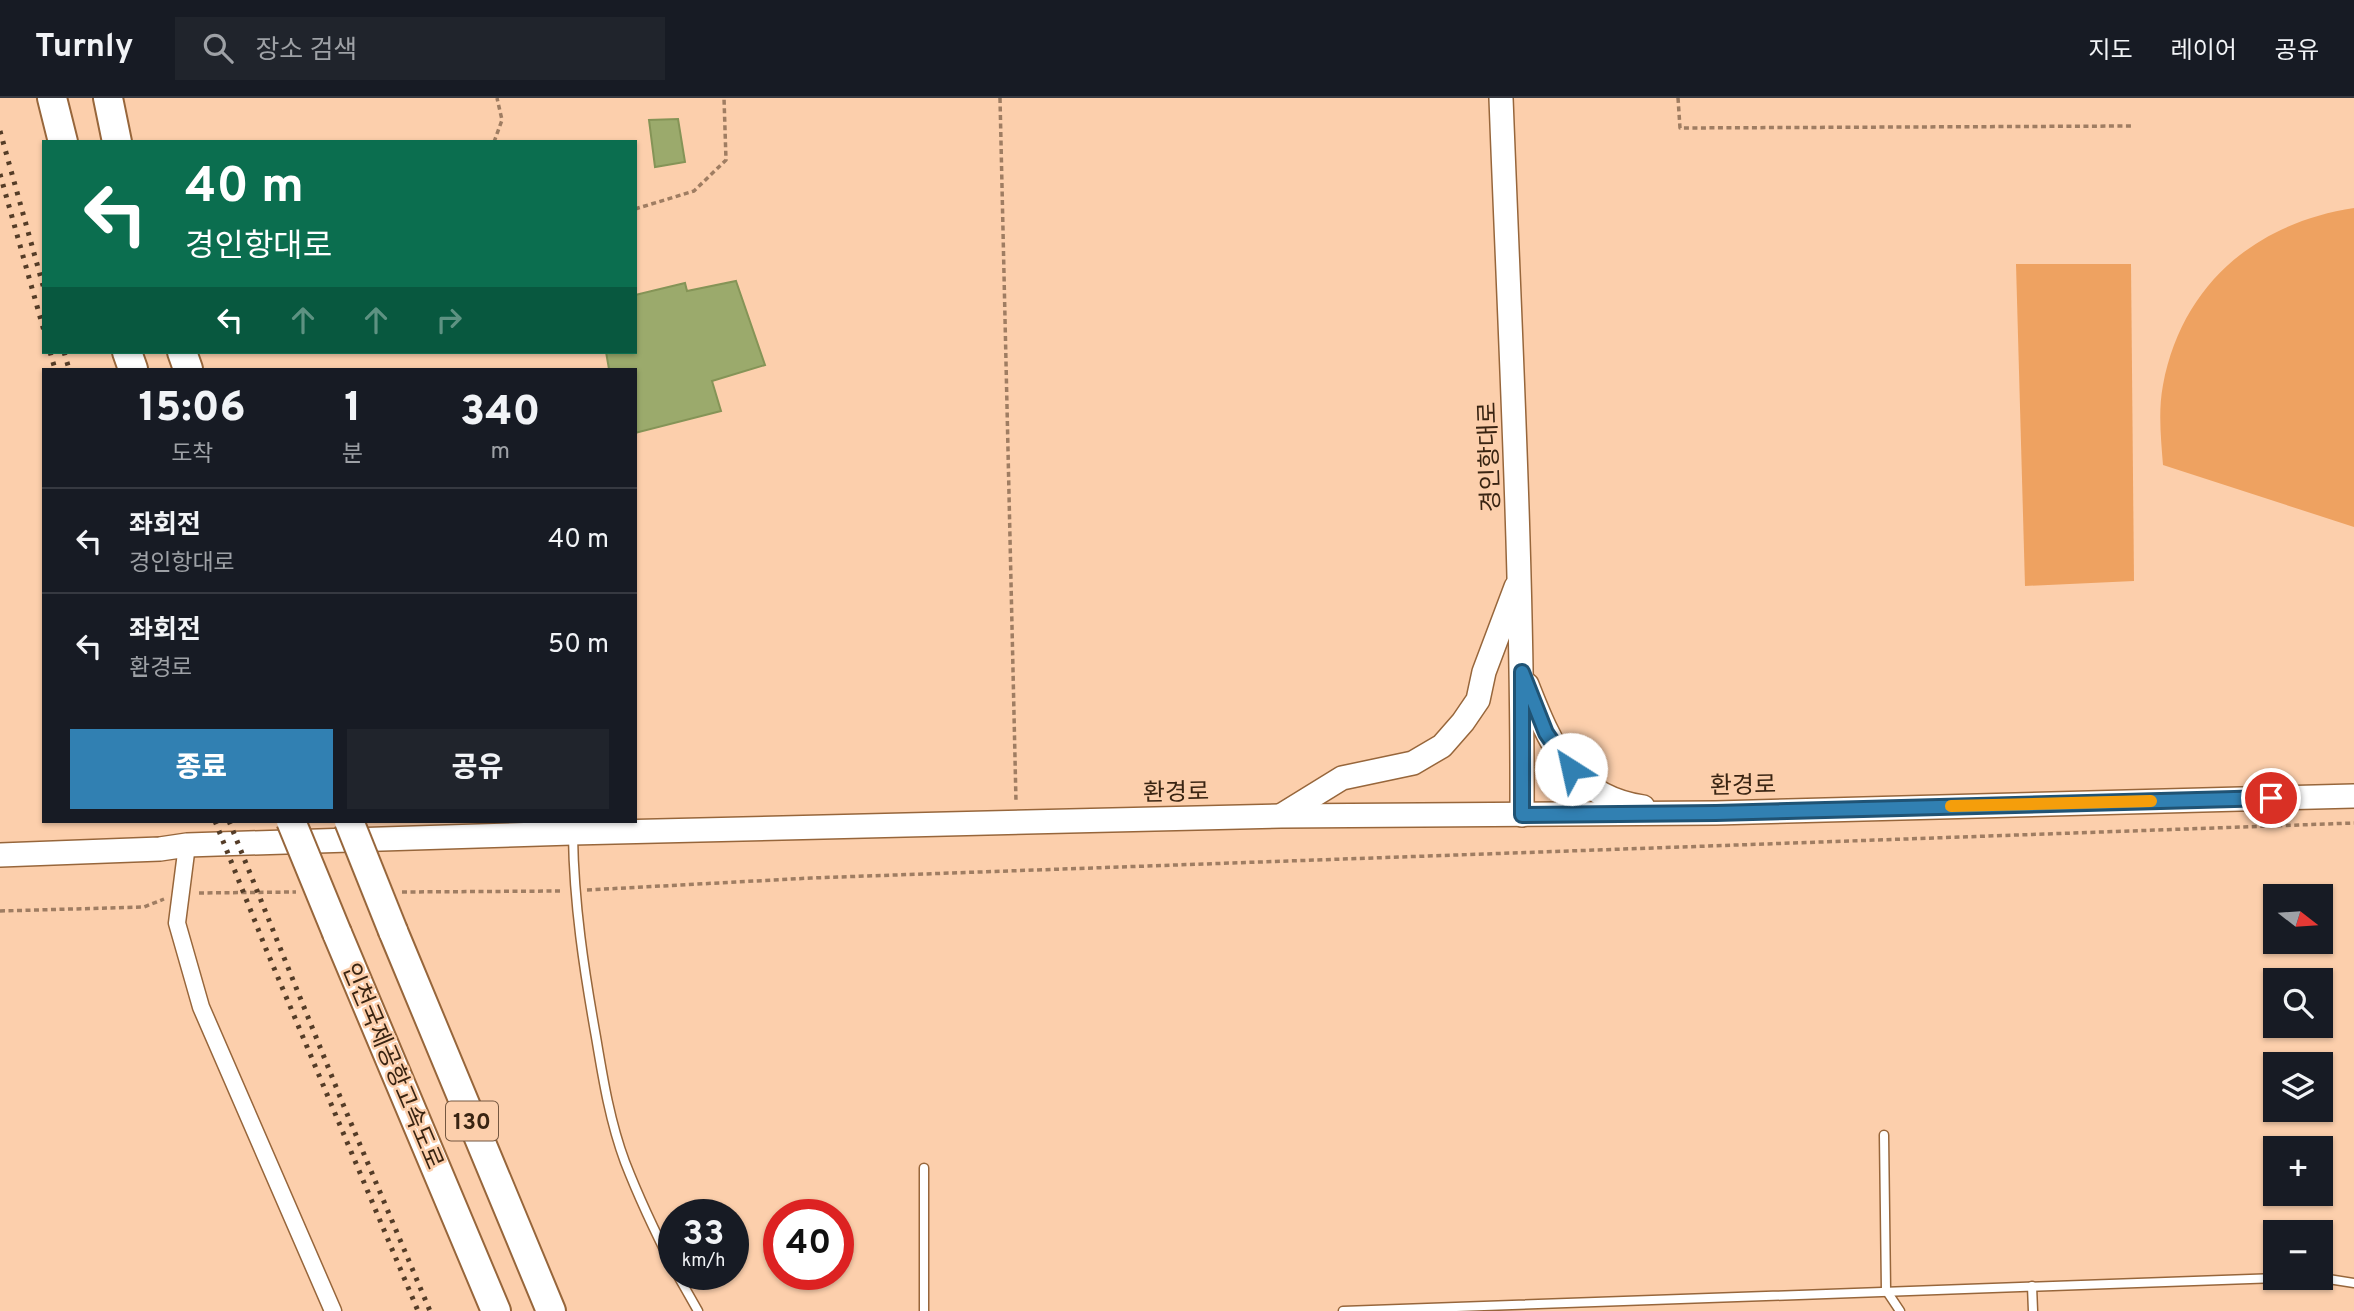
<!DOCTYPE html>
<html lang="ko">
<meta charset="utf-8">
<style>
:root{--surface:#171b24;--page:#20242c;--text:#f1f3f6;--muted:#9ea1a6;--line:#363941;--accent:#3180b2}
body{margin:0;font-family:Overpass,"Noto Sans KR",sans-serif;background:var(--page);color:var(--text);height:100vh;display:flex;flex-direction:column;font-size:26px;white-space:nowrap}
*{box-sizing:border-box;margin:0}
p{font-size:23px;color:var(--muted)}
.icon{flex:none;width:38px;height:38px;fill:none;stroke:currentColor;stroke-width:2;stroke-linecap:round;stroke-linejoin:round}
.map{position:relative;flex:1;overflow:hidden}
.panel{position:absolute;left:42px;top:270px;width:595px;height:455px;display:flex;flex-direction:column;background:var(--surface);border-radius:0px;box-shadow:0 2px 5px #0004}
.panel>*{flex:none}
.guide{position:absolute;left:42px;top:42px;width:595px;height:214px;border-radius:0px;box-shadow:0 2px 5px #0004;background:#0b6e4f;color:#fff;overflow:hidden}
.needle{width:46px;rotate:107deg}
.buttons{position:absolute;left:2263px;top:786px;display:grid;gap:14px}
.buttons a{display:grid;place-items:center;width:70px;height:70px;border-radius:0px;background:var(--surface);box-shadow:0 2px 5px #0004;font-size:35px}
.speed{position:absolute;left:658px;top:1101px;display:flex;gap:14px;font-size:35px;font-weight:700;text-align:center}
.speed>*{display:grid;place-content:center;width:91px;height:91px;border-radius:50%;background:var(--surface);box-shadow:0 2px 5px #0004;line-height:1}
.speed small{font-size:18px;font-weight:400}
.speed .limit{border:10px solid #d22;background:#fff;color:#111}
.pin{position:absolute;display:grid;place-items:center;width:60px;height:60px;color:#fff;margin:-30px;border:4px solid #fff;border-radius:50%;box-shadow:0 2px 7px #0007}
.me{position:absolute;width:77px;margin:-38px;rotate:325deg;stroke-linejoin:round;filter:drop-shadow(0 0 5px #0008)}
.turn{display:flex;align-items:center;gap:24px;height:147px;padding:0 28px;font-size:32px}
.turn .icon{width:91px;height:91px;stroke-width:2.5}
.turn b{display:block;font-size:49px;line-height:60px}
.lanes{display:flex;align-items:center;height:66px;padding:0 28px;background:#0003;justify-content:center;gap:35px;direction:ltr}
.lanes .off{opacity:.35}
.eta{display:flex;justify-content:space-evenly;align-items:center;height:119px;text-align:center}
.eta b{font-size:42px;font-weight:800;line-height:49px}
.action{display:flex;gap:14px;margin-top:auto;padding:14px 28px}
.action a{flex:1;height:80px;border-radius:0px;background:var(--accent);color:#fff;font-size:28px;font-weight:800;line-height:80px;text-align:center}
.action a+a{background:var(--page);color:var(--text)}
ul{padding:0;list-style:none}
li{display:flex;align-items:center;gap:21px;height:105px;padding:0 28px;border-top:2px solid var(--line)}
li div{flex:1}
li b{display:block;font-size:26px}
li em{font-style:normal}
header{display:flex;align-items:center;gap:42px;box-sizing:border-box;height:98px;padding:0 35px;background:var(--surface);border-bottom:2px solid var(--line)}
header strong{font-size:33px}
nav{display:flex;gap:38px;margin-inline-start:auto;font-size:24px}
.search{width:490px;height:63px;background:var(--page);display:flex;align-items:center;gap:18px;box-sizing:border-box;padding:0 24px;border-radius:0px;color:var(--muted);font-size:26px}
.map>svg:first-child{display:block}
</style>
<header>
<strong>Turnly</strong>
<div class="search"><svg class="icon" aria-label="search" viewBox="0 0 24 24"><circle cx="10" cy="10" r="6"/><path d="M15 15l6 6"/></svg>장소 검색</div>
<nav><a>지도</a><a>레이어</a><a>공유</a></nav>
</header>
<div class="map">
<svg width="2354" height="1213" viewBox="0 0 2354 1213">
<rect width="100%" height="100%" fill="#fccfac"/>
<g fill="#eea261">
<path d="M2354,110V429L2163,367C2161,341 2158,313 2163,287C2182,186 2256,125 2354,110Z"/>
<polygon points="2016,166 2131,166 2134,483 2025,488"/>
</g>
<g fill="#9baa6c" stroke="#859457" stroke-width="2">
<polygon points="678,21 685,64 655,69 649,22"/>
<polygon points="736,183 765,267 712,283 721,313 635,335 635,271 609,271 606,254 635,254 635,197 685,185 687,193"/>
</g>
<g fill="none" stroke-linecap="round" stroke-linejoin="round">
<defs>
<g id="lane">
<path d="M573,738C574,806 584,872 596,939C603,981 610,1024 625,1064C639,1100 656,1136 674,1171"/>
<polyline points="1884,1037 1886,1192 1900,1213"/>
<polyline points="924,1070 924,1213"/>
<polyline points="677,1176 698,1213"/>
<polyline points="2032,1188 2033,1213"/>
<polyline points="1343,1213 2278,1180 2322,1180 2354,1185"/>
</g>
<polyline id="street" points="187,747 177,825 201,909 333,1213"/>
<g id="secondary">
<path d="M1501,0C1510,239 1523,478 1522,717"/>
<path d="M1527,587C1550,646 1572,699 1643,709"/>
<polyline points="1282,717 1342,680 1413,665 1442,648 1463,624 1478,602 1484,574 1516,489"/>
<polyline points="0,757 160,751 187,747 572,735 1281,718 1716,715 2354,698"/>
</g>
<g id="highway">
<polyline points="52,0 63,44"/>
<polyline points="108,0 117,44"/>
<polyline points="127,254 133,271"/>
<polyline points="182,254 188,271"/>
<polyline points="393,833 551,1213"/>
<polyline points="337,835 496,1213"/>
</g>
</defs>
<use href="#lane" stroke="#97663b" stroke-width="11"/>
<use href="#street" stroke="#97663b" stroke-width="19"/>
<use href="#secondary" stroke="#97663b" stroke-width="26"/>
<use href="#highway" stroke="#97663b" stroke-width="32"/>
<g stroke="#9f7d62" stroke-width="3.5" stroke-dasharray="5 3.5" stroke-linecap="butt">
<polyline points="1000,0 1016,704"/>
<polyline points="1678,0 1680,30 2133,28"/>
<polyline points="494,44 502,22 497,0"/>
<polyline points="635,111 694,93 726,62 724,0"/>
<polyline points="587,792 811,780 2354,725"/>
<polyline points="402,794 562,793"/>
<polyline points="199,795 296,794"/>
<polyline points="0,813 144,809 164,801"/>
</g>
<use href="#lane" stroke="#fff" stroke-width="8"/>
<use href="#street" stroke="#fff" stroke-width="16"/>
<use href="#secondary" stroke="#fff" stroke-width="23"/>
<use href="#highway" stroke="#fff" stroke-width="28"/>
<g stroke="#543c27" stroke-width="5" stroke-dasharray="3.5 7" stroke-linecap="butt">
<polyline points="0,33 44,191"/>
<polyline points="0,76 44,233"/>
<polyline points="50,254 55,271"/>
<polyline points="64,254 69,271"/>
<polyline points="215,723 266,851 418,1213"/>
<polyline points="229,723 345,1011 430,1213"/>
</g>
<defs>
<g id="highway-bridge">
<polyline points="291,723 337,835"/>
<polyline points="349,723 393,833"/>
</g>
</defs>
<use href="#highway-bridge" stroke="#97663b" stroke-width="32" stroke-linecap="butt"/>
<use href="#highway-bridge" stroke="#fff" stroke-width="28"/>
</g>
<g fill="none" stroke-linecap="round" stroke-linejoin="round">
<defs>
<polyline id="route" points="1571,671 1546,635 1522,574 1522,717 1716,715 2271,700"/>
</defs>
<use href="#route" stroke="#205374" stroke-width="18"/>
<use href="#route" stroke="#3180b2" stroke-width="12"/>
<polyline stroke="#f59e0b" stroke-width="12" points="1951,708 2151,703"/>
</g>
<g text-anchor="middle" stroke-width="5" stroke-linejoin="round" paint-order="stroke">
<rect fill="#fccfac" stroke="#745740" stroke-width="2" x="446" y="1003.5" width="52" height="39" rx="5"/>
<g font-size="23" font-weight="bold" fill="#392412">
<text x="472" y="1031">130</text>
</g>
<g font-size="24" fill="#392412" stroke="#fccfac">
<text transform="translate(1489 359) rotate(-92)" y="8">경인항대로</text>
<text transform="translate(1743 687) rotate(-1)" y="8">환경로</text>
<text transform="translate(1176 694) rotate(-1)" y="8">환경로</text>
<text transform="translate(393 968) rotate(67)" y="8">인천국제공항고속도로</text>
</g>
</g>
</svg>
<div class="buttons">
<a><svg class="needle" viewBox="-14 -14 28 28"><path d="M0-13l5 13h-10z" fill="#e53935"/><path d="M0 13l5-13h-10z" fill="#9ea1a6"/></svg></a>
<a><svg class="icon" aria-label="search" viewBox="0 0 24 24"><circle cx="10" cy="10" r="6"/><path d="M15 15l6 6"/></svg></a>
<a><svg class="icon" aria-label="layers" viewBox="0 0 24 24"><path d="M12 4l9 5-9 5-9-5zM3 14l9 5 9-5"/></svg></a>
<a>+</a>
<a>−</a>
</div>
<div class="speed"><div>33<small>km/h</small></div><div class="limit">40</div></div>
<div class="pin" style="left:2271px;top:700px;background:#d93025"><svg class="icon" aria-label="arrive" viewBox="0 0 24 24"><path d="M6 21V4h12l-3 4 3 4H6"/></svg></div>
<svg class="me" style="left:1571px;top:671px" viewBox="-20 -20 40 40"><circle r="19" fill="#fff"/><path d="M0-13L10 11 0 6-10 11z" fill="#3180b2"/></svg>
<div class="guide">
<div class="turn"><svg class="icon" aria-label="left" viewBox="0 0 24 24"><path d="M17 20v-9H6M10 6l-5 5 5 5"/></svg><div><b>40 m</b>경인항대로</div></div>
<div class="lanes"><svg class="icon" aria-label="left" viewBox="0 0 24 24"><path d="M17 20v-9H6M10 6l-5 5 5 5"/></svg><svg class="icon off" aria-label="ahead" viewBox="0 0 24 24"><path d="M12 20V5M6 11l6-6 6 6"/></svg><svg class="icon off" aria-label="ahead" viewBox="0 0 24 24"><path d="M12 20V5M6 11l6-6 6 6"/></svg><svg class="icon off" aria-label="right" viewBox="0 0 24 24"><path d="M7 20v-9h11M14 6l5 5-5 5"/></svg></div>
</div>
<section class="panel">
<div class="eta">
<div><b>15:06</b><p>도착</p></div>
<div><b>1</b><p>분</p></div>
<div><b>340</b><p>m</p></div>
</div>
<ul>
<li><svg class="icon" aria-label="left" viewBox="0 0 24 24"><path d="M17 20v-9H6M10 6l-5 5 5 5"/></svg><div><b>좌회전</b><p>경인항대로</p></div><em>40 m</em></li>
<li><svg class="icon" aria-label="left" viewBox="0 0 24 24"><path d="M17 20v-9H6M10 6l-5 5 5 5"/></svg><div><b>좌회전</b><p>환경로</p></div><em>50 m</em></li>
</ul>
<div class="action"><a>종료</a><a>공유</a></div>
</section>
</div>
